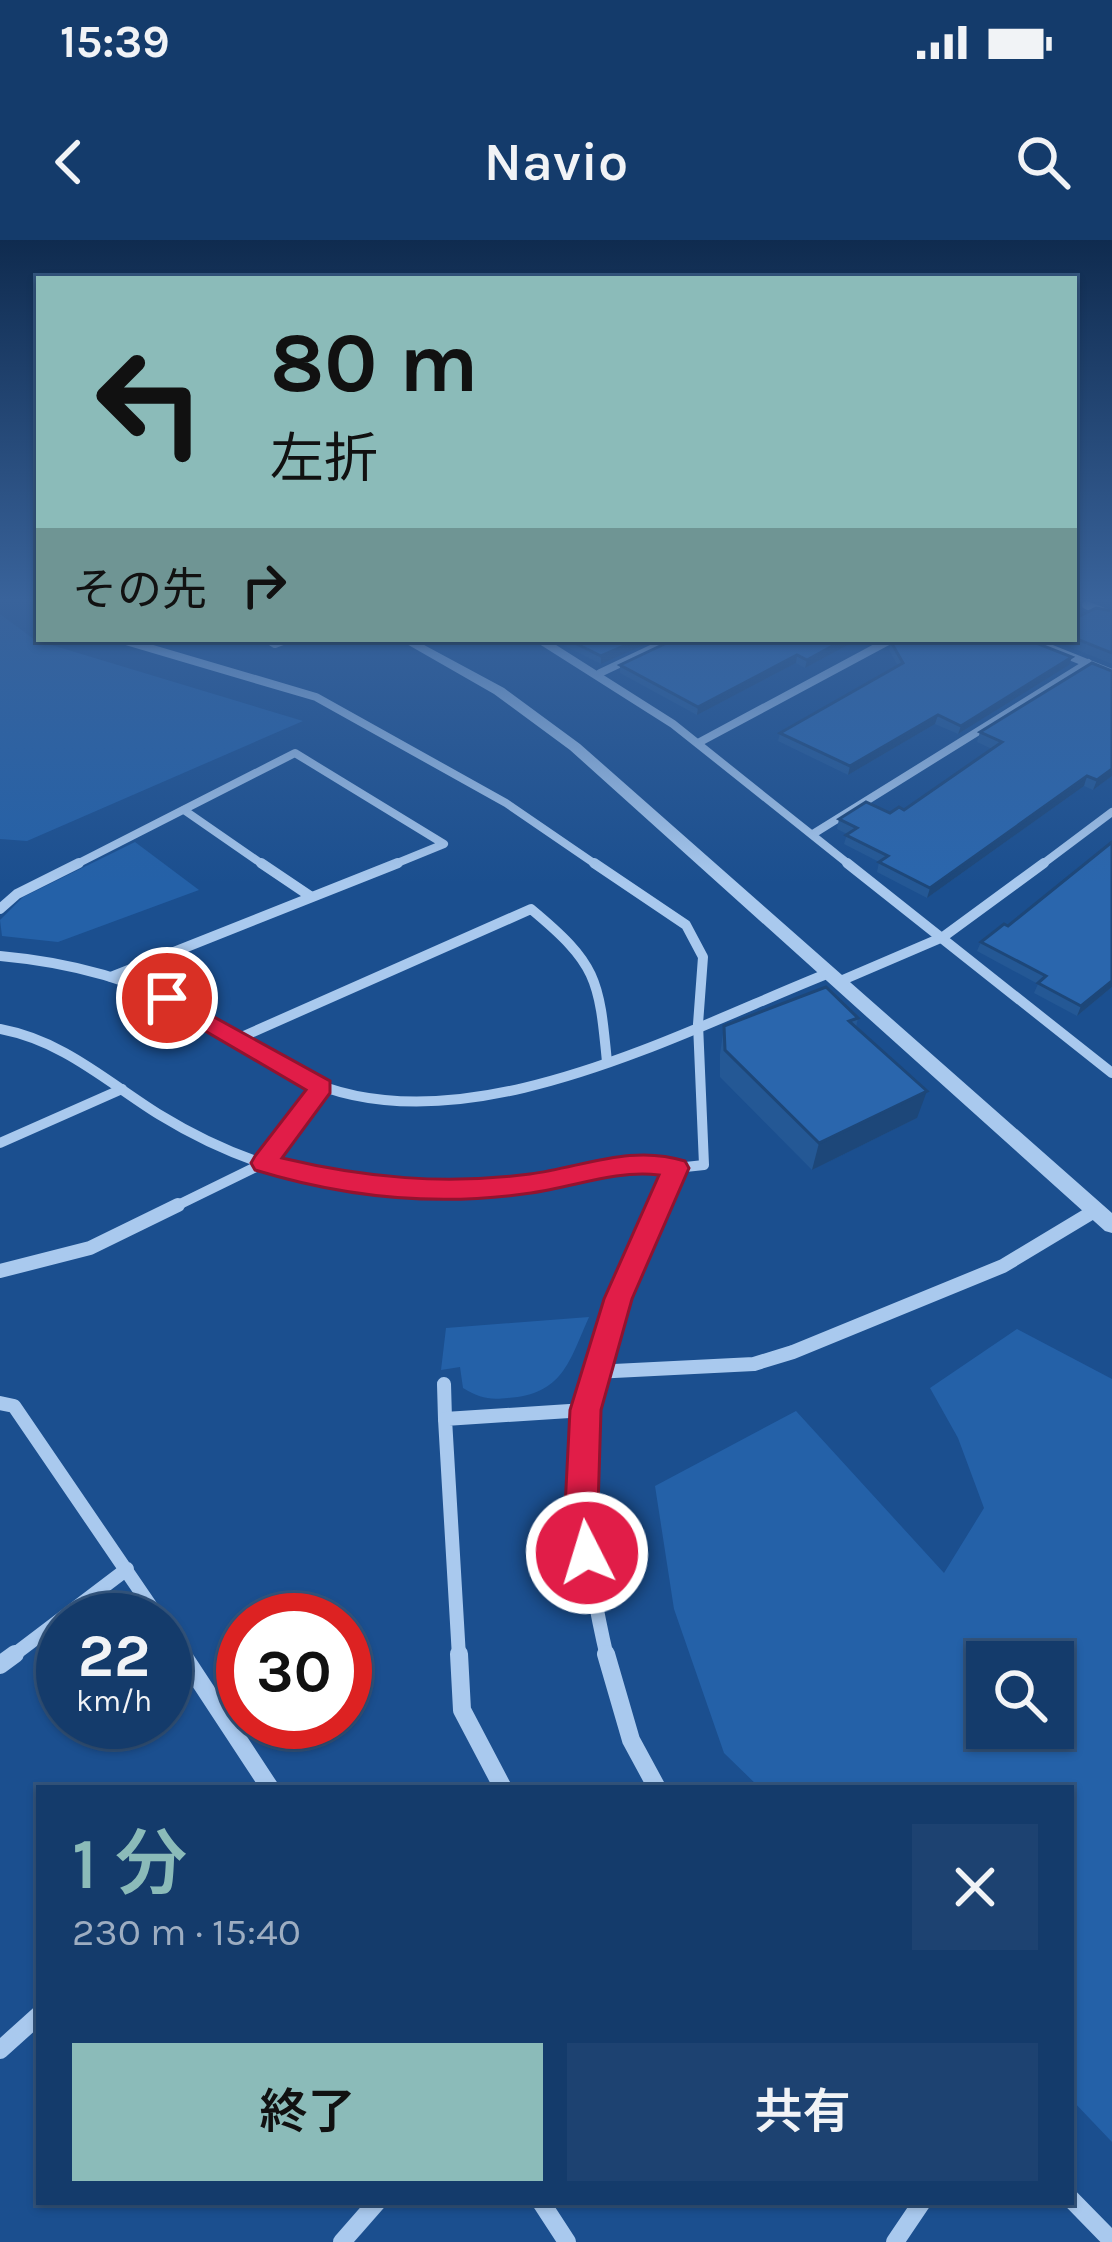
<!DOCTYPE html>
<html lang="ja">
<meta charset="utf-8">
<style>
:root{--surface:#143b6b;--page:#1d4271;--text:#f1f3f6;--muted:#9dadc1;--line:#33557e;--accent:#8bbbb9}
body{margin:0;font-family:Karla,"Noto Sans JP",sans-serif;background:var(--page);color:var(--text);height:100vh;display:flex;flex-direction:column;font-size:45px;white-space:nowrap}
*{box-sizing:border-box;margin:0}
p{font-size:39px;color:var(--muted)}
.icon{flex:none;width:66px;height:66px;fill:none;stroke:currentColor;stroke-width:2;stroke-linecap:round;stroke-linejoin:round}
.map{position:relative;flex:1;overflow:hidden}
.panel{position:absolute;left:36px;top:1545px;width:1038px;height:420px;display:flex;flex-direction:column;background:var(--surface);border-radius:0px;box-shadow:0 3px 9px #0004,0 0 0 3px var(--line)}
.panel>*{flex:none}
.hud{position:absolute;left:36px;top:36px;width:1041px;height:366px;border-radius:0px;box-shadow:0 3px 9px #0004,0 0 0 3px var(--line);background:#8bbbb9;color:#111;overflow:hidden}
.controls{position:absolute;left:966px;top:1401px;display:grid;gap:24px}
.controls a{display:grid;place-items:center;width:108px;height:108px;border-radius:0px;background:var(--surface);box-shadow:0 3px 9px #0004,0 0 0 3px var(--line);font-size:60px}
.speed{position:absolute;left:36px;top:1353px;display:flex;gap:24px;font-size:60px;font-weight:700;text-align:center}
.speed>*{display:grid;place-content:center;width:156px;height:156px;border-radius:50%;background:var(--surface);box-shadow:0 3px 9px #0004,0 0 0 3px var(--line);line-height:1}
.speed small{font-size:30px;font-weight:400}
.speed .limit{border:18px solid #d22;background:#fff;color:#111}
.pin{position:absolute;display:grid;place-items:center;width:102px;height:102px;color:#fff;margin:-51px;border:6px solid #fff;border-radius:50%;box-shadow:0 3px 12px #0007}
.me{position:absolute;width:132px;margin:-66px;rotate:355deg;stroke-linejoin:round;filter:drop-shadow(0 0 9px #0008)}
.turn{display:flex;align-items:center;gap:42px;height:252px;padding:0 36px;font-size:54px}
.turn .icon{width:156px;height:156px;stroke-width:2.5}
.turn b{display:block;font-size:84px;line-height:102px}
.then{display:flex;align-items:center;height:114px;padding:0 36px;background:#0003;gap:24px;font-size:45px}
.round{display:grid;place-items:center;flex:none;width:126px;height:126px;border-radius:0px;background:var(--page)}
.headline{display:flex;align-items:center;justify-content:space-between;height:204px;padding:0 36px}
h1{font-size:72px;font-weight:600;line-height:90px;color:var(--accent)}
.action{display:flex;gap:24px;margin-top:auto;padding:24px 36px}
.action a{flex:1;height:138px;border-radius:0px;background:var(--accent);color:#111;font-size:48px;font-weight:600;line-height:138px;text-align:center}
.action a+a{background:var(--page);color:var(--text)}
.status{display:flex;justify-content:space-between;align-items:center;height:84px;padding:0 60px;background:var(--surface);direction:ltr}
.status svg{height:33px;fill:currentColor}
header{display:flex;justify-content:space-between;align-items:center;height:156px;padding:0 36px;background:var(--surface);font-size:54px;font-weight:600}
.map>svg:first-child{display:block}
</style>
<div class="status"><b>15:39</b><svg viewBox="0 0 49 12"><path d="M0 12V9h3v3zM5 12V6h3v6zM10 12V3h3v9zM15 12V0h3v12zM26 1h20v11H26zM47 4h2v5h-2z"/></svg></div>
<header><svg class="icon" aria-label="back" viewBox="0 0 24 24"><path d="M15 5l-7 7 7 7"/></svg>Navio<svg class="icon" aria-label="search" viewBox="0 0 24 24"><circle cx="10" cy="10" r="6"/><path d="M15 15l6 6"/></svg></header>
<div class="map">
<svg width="1112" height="2002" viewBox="0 0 1112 2002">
<rect width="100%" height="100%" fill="#1b4f8f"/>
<g fill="#2461a8" fill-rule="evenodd">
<polygon points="0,374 35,400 303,481 27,601 0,599"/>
<polygon points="135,602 199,650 58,702 2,696 0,680 23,657"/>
<path d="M589,1077C569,1122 563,1154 508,1158C488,1160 480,1158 463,1148L460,1127L441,1130L446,1088Z"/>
<path d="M1017,1089L1112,1139V1902L1071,1859V1548H760L724,1513L674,1369L655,1246L796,1171L944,1333L984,1268L958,1198L930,1148ZM987,1422H1053V1488H987Z"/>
</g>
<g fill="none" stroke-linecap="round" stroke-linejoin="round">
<g stroke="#a9c9ee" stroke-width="8">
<polyline points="1086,365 1112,375"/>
<polyline points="119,399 316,457 506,563 598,626"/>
<polyline points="267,399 275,404 288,399"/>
<polyline points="539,399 673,484 851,626"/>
<polyline points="1027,399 1112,433"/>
<polyline points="600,433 672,399"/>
<polyline points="698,503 892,399"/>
<polyline points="184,570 265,626"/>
<polyline points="813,594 1088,423"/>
<polyline points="73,626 295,513 444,604 390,626"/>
<polyline points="1040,626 1112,572"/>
</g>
<g stroke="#a9c9ee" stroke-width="10">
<polyline points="261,623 310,656"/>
<polyline points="594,623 686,685 703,717 698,784 704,925 676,928 658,968"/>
<polyline points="847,623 1112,833"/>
<polyline points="0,669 17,654 79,623"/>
<path d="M0,716C67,722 132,738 191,771C228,791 262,818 300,837C458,914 680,792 829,733"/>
<polyline points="111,737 398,623"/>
<polyline points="838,742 943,697 1044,623"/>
<path d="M0,789C64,801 107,842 160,875C204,902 253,923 303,935C368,950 437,955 504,947C562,940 616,923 676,928"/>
<path d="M237,799L531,669C597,724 599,738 607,822"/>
<polyline points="0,903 122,849"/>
<polyline points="172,968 264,923 321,847"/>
</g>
<g stroke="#a9c9ee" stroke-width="14">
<polyline points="0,1031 90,1008 178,965"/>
<polyline points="594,1132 754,1124 793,1112 1003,1026 1096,970"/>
<polyline points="444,1144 445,1179"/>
<polyline points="0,1163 14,1166 160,1380"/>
<polyline points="165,1387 184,1417"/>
<polyline points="11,1417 127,1329"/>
<polyline points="459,1417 445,1179 585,1170"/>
<path d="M607,1417C563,1226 578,1141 659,965"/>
</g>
<g stroke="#a9c9ee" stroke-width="18">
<polyline points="182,1414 270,1548"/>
<polyline points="459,1414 462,1470 503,1548"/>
<polyline points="606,1414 631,1500 657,1548"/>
<polyline points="0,1425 15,1414"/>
<polyline points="0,1810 39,1775"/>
<polyline points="1071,1959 1112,2001"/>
<polyline points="541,1962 567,2002"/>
<polyline points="342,2002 377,1962"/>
<polyline points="895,2002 922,1962"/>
</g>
<polygon fill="#a9c9ee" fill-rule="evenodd" points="398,399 413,399 504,448 580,504 1112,973 1112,993 1105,991 570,510 494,454"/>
</g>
<g fill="#245895">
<polygon points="1112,371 1112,424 1050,399 1074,399"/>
<polygon points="551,399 658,399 601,424"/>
<polygon points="859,399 805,428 796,423 697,475 620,433 620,425"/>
<polygon points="891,402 1069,425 958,494 935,484 848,535 778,501 780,493 898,426 889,410"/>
<polygon points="1112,431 1112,536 1093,550 1084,546 927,658 877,632 879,622 844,604 847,594 837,589 839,579 904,570 992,509 977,502 980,492"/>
<polygon points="1008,686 1112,747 1077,776 1034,753 1038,744 977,711 981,702"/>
<polygon points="858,778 856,787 917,878 812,930 720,837 720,814 724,786"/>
</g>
<g fill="#1d4779">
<polygon points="640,399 658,399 601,424 601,416"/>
<polygon points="845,399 859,399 805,428 807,420"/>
<polygon points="797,415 796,423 697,475 698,467"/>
<polygon points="1072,417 1069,425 958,494 961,486"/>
<polygon points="938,475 935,484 848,535 850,526"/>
<polygon points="1112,529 1112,536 1093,550 1097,540"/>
<polygon points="1087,536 1084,546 927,658 930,648"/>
<polygon points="1112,741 1112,747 1077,776 1081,766"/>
<polygon points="927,851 917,878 812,930 819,903"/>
</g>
<g fill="#2a66ad" stroke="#1d4779" stroke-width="3">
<polygon points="1096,368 1112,371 1112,413 1074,398 1074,379"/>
<polygon points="567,399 640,399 601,416"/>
<polygon points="675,399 845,399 807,420 797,415 698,467 620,425"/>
<polygon points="895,399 1026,399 1072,417 961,486 938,475 850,526 780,493 903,423 891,402"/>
<polygon points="1092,423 1112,431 1112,529 1097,540 1087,536 930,648 879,622 888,616 846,595 857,588 839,579 866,562 890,573 899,567 904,570 1002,502 980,492"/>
<polygon points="1112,602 1112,741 1081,766 1038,743 1046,736 981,702 1004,684 1008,686"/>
<polygon points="826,747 858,778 849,781 927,851 819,903 725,810 724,786"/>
</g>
<linearGradient id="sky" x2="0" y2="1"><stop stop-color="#0f2b4f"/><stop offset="0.56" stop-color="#39639b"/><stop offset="1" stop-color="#39639b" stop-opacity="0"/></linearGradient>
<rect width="1112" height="643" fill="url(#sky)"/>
<path fill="#e11d48" stroke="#92132f" stroke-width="3" d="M167,751L330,841V853L282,918C366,938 444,945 530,934C583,927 631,904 685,921L689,928L632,1059L601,1170L598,1268L603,1313L598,1324L587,1329L575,1324L565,1268L570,1170L604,1059L659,935C614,930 575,947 531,953C436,967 346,958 255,930L251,923L255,916L306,850L159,764V753Z"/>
</svg>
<div class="controls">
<a><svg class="icon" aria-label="search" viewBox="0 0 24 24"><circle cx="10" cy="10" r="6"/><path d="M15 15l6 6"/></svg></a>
</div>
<div class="speed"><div>22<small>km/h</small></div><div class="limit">30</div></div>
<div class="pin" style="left:167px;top:758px;background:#d93025"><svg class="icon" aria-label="arrive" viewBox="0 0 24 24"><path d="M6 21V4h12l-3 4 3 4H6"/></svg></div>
<svg class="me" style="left:587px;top:1313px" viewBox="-20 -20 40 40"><circle r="17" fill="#e11d48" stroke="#fff" stroke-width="3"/><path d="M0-11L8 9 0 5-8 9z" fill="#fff"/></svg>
<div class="hud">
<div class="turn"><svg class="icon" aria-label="left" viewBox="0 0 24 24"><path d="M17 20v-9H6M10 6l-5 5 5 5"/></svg><div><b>80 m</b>左折</div></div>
<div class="then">その先<svg class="icon" aria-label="right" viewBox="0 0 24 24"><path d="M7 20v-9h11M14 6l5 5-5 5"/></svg></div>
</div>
<section class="panel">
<div class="headline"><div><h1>1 分</h1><p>230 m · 15:40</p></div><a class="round"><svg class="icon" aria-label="close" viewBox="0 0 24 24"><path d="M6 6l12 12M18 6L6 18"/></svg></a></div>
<div class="action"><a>終了</a><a>共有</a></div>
</section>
</div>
